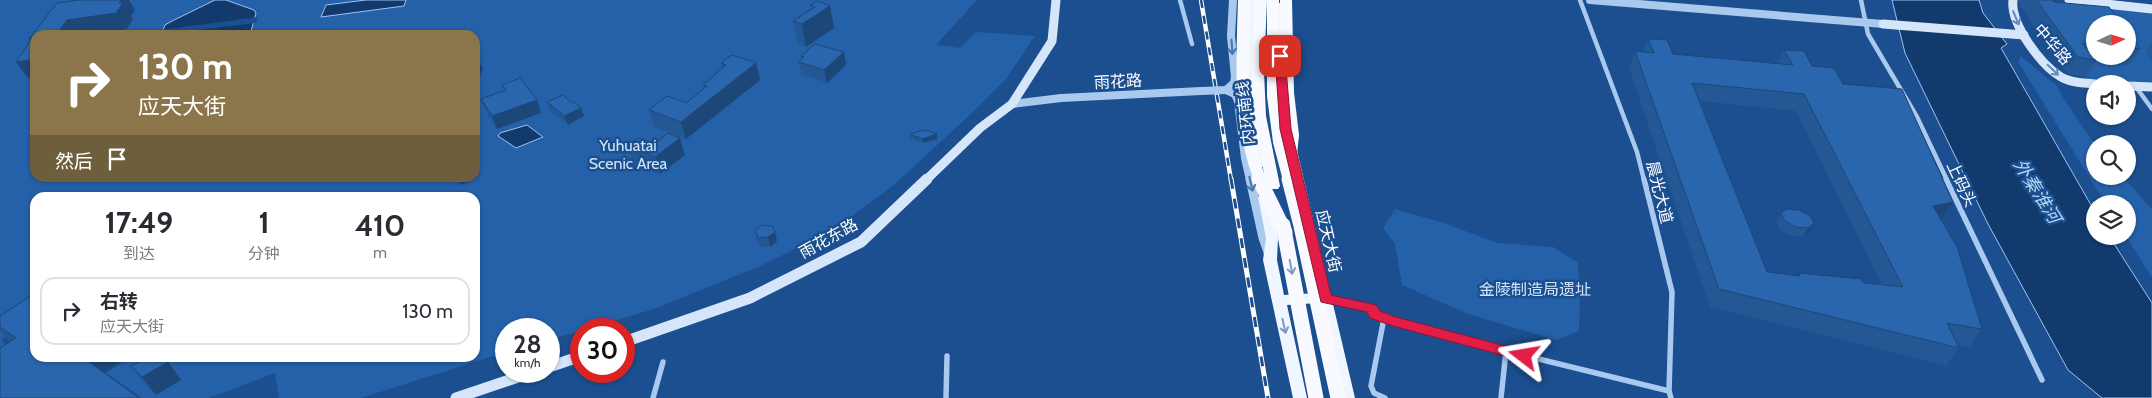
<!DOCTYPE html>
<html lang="zh">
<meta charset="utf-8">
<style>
:root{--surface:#fff;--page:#f2f2f3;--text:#2b2b33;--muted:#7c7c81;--line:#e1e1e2}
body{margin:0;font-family:Cabin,"Noto Sans SC",sans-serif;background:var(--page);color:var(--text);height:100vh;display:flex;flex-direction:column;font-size:19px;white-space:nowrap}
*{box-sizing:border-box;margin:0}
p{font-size:16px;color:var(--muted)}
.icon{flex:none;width:28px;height:28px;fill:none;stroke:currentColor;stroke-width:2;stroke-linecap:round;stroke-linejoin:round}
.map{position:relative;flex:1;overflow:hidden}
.details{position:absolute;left:30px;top:192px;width:450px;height:170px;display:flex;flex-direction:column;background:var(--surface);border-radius:15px;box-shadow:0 1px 4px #0004}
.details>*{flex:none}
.guide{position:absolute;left:30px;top:30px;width:450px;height:152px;border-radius:15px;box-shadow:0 1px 4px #0004;background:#8a764a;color:#fff;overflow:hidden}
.needle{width:32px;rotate:86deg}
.controls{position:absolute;left:2086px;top:15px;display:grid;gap:10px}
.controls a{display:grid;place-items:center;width:50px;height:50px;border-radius:50%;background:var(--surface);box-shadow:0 1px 4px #0004;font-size:25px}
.speed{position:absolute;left:495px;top:318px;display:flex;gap:10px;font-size:25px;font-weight:700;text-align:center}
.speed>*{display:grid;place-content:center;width:65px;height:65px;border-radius:50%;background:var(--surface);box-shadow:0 1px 4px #0004;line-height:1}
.speed small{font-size:12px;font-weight:400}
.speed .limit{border:8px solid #d22;background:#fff;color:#111}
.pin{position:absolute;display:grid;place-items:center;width:42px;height:42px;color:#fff;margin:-21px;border-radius:10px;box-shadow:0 2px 8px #0006}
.me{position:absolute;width:55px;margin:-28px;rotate:284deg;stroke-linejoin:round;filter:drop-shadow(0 0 4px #0008)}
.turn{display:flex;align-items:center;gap:18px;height:105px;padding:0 25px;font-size:22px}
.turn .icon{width:65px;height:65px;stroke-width:2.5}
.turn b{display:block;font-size:35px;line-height:42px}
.then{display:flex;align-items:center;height:48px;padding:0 25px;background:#0003;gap:10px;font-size:19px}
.eta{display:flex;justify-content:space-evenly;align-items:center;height:85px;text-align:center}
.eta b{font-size:30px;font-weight:800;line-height:35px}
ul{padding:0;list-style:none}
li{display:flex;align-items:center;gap:15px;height:68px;margin:0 10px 8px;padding:0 15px;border:2px solid var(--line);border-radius:15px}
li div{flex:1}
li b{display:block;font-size:19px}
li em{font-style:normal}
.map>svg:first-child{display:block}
</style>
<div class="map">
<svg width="2152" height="398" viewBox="0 0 2152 398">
<rect width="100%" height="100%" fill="#1b4f8f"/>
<g fill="#2461a8" fill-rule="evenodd">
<path d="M0,0H977L936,45L960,48L976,32L1035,36L1006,79L974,111L894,185L831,232L758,267L654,309L549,340V329H506V352L361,398H279L275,373L209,398H142L106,373L129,358H475V198H35V316L1,340L19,359L0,371ZM35,35H475V178H35Z"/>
<path d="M2035,2L2152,11V84L2088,79ZM2095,24H2128V56H2095Z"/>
<polygon points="2021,56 2057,86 2064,99 2095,145 2095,176 2122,176 2152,209 2152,278 2126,236 2128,204 2106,204 2018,62"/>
<polygon points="1395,209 1444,223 1497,243 1553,247 1578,263 1580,298 1579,331 1556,340 1468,314 1402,285 1395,244 1383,228"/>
</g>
<g fill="#123a6d" stroke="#9cc4f0">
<polygon points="215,0 226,0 254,10 256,13 250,35 161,35 165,25 170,22"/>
<polygon points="366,0 406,0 404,6 321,17 326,5"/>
<polygon points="1892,0 1979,0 1983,13 2007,44 2001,48 2095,212 2095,236 2109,236 2152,303 2152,398 2102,398 2068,370 1988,224 1905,53"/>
<polygon points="527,125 543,137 516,148 498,136 500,133"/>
</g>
<polygon fill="#1b4f8f" points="258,17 256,23 159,35 160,30"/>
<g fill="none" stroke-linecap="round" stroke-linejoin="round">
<g stroke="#a9c9ee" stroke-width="4.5">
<polyline points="1180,0 1192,44"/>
<polyline points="1580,0 1637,152 1644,180"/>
<polyline points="1861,0 1868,34 1917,117 1947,180"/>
<polyline points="2136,87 2152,109"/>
</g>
<g stroke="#a9c9ee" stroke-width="5.5">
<polyline points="1644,179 1672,292 1669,391 1671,398"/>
<polyline points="1946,179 2042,380"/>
<polyline points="1327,299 1372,308 1375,315 1506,351 1669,391"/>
<polyline points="1384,318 1371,386 1374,393 1385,398"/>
<polyline points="653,398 663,362"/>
<polyline points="946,398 947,356"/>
<polyline points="1501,398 1506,351"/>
</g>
<g stroke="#a9c9ee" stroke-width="8">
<polyline points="1233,0 1231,36 1235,77 1234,83 1226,90 1235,94 1238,101 1245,158 1250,180"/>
<polyline points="1590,0 1883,24"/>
<polyline points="1012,104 1061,98 1201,91"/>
</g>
<polyline stroke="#a9c9ee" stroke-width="9" points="1250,179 1263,238 1269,255"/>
<g stroke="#d6e6fa" stroke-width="9">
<path d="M2013,0C2010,24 2041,65 2061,77C2071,83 2084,83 2095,84"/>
<polyline points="2069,0 2152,9"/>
<polyline points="1883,24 2024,35"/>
<polyline points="2128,86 2152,87"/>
<polyline points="926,180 980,128 1012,104 1052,41 1056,0"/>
</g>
<g stroke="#d6e6fa" stroke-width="11">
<polyline points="624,342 750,298 861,242 927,179"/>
<polyline points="549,367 581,356"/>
<polyline points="456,398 536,371"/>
</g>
<g fill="#f0f6ff" fill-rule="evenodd">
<polygon points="1245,0 1255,0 1257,89 1265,165 1259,169 1253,165 1245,89"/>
<polygon points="1281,2 1286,5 1284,37 1288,83 1282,86 1276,83 1274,37 1276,5"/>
<polygon points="1284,105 1290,108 1292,129 1355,398 1341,398 1319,303 1287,305 1307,398 1293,398 1263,260 1266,238 1258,197 1264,193 1270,197 1278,238 1277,260 1284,295 1317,293 1280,129 1278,108"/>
</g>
<g fill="#f8faff" fill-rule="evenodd">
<polygon points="1255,0 1267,0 1264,72 1266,116 1280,186 1278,189 1268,189 1266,186 1254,116 1252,72"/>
<polygon points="1267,0 1279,0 1279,96 1273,100 1267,96"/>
</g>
<defs>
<polyline id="rail-far1" points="1201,0 1231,180"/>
<polyline id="rail" points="1231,179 1268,398"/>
</defs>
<use href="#rail-far1" stroke="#fff" stroke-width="4.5"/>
<use href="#rail" stroke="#fff" stroke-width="5"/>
<use href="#rail-far1" stroke="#1b4f8f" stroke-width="2.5" stroke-dasharray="8" stroke-linecap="butt"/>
<use href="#rail" stroke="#1b4f8f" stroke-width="3" stroke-dasharray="10" stroke-linecap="butt"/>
<polyline stroke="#a9c9ee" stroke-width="8" points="1201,91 1226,90"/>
<g stroke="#f8faff" stroke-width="12">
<path d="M1244,0C1242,61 1238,122 1260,180"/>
<polyline points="1286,0 1288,93 1293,135 1289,173"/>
<polyline points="1273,96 1279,142 1289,180"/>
</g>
<g stroke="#f8faff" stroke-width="15">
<polyline points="1259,179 1285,232"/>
<polyline points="1289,179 1301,226 1338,398"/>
<polyline points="1283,225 1316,398"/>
</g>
</g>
<g fill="#245895" fill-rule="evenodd">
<polygon points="2019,0 2052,0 2054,2 2095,24 2095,56 2128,56 2128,32 2140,49 2129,65 2095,62 2085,77 2067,73 2034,27 2019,3"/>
<polygon points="810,5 830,6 834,28 806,47 798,44 793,21 811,9"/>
<path d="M1648,39L1673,54L1778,63L1784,50L1843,84L1941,219L1982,329L1969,347L1957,345L1959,348L1946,366L1710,307L1629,68L1635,51L1643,52ZM1700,101L1796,111L1882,285L1864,283L1799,273L1798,276L1767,272Z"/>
<polygon points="2152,43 2152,60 2146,52"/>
<polygon points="844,52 846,65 827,83 801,74 799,62 802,59 801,56"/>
<polygon points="721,63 756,63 760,80 686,139 654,127 649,110 686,103 704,89 703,85 722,68"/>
<polygon points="502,85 541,113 497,129 486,112 481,99 504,91"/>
<polygon points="547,102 572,103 581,108 584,116 568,125 550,111"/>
<polygon points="910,134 937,134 937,139 923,143 910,139"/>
<polygon points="654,144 685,155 660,174 633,163 628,145"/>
<polygon points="475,173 477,177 461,185 453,178 475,178"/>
<polygon points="1781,213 1810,216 1809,233 1803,237 1791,236 1780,230 1776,222"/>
<polygon points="755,231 777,241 770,247 761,247 757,240"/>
<polygon points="0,316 124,358 104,372 10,341 7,339 0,331"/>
<polygon points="168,362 181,380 156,395 145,384 131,366"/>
</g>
<g fill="#1d4779">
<polygon points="121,0 129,0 135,10 131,16 133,19 127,29 106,32 108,35 56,35 67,20 119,3"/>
<polygon points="830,6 834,28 806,47 802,24"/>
<polygon points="844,52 846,65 827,83 824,70"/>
<polygon points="476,53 483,69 479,77 475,81 475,56"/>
<polygon points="35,59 35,77 28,78 16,62"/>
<polygon points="756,63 760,80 686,139 681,122"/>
<polygon points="537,100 541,113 497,129 492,116"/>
<polygon points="581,108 584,116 568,125 564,116"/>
<polygon points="937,134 937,139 923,143 922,139"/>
<polygon points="680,138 685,155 660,174 655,157"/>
<polygon points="475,173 477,177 461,185 459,180 465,178 475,178"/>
<polygon points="1953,202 1941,219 1921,223 1933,206"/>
<polygon points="1814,223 1809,233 1803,237 1808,228"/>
<polygon points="775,232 777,241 770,247 768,237"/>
<polygon points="84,358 124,358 99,375"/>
<polygon points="168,362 181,380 156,395 142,377"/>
</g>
<g fill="#2a66ad" stroke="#1d4779" fill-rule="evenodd">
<polygon points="78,0 121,0 119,3 123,3 116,13 67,20 56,35 35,35 35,59 16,62 32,38 29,39 57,3"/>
<polygon points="2037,0 2052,0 2054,2 2109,7 2122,24 2095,24 2095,45 2082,43 2096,60 2078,57 2044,11"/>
<polygon points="818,1 830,6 802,24 793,21 815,7 810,5"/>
<polygon points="105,31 102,35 73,35"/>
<polygon points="2128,32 2140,49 2128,47"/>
<path d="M1648,39L1667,40L1673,54L1793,65L1784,50L1804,51L1812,66L1834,68L1843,84L1902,89L1953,202L1933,206L1957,247L1982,329L1947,323L1959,348L1719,289L1635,51L1654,53ZM1692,83L1804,94L1903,287L1864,283L1861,279L1799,273L1800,276L1767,272Z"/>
<polygon points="815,44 844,52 824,70 799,62 804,57 801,56"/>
<polygon points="732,55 756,63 681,122 649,110 667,96 686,103 707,86 703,85 726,65 721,63"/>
<polygon points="520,78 537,100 492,116 481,99 506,90 502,85"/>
<polygon points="563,95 572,103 574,102 581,108 564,116 547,102"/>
<polygon points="925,130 937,134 922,139 910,134"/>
<polygon points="668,133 680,138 655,157 628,145 638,138 654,144"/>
<polygon points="456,178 465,178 459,180"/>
<polygon points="1787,209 1799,210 1810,216 1814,223 1808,228 1796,227 1785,221 1781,213"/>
<polygon points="762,225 772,226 775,232 768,237 759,238 755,231"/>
<polygon points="35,293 35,358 84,358 139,398 0,398 0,348 16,338 0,327 0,316"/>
<polygon points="146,358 163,358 168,362 142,377 131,366"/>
</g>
<defs><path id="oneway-shaft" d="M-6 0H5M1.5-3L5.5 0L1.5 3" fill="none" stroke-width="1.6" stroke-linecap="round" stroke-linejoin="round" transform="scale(1.25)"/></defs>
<g stroke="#668bba">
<use href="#oneway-shaft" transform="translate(2016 18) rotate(68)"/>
<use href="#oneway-shaft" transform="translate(2053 70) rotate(44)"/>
</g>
<g stroke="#4674ac">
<use href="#oneway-shaft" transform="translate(1232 47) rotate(86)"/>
<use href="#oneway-shaft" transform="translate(1251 184) rotate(77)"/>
</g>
<use stroke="#7e9cc1" href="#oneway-shaft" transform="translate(1291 267) rotate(79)"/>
<use stroke="#7b9ac1" href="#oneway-shaft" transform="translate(1284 326) rotate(78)"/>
<polygon fill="#e11d48" stroke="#92132f" points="1280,53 1285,56 1291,129 1331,295 1376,305 1380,311 1396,317 1528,352 1530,356 1528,359 1524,361 1393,326 1370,318 1367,312 1321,302 1280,129 1275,56"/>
<g text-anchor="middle" stroke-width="5" stroke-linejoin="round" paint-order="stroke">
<g font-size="16" fill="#fff" stroke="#1b4f8f">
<text transform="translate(2053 44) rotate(49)" y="6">中华路</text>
<text transform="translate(1118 81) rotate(-3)" y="6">雨花路</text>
<text transform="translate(1245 113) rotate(-96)" y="6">内环南线</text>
<text transform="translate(1962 184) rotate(65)" y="6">上码头</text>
<text transform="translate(1660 192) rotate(76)" y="6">晨光大道</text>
<text transform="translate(828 238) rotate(-29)" y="6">雨花东路</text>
<text transform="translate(1329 241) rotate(77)" y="6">应天大街</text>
</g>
<g font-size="16" fill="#cfe3fa" stroke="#1b4f8f">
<text x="628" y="151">Yuhuatai<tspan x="628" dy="18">Scenic Area</tspan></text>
<text x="1535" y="295">金陵制造局遗址</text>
</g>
<g font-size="18" font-style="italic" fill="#b5d3f5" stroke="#1b4f8f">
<text transform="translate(2037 191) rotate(58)" y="6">外秦淮河</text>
</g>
</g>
</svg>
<div class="controls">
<a><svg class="needle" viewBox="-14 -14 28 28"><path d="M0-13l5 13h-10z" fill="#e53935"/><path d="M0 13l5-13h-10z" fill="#7c7c81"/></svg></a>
<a><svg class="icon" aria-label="sound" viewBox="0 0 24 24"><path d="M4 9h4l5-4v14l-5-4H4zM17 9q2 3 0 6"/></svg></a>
<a><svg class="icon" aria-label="search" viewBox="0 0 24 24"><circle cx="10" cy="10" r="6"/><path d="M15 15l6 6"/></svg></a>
<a><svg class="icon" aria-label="layers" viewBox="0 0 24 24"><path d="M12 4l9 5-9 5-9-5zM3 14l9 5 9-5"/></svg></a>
</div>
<div class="speed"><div>28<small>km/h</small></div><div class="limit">30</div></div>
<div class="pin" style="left:1280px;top:56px;background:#d93025"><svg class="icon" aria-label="arrive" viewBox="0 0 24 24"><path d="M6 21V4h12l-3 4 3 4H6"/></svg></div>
<svg class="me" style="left:1524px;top:356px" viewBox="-20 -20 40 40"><path d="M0-17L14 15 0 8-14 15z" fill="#e11d48" stroke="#fff" stroke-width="4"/></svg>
<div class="guide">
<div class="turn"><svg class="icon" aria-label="right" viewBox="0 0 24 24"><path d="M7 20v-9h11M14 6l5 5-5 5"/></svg><div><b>130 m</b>应天大街</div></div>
<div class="then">然后<svg class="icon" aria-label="arrive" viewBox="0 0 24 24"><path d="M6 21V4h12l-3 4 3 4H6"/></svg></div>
</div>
<section class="details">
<div class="eta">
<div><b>17:49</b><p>到达</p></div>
<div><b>1</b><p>分钟</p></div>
<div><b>410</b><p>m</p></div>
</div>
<ul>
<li><svg class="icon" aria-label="right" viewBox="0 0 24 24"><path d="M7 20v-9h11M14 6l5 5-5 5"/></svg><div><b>右转</b><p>应天大街</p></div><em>130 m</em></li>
</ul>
</section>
</div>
